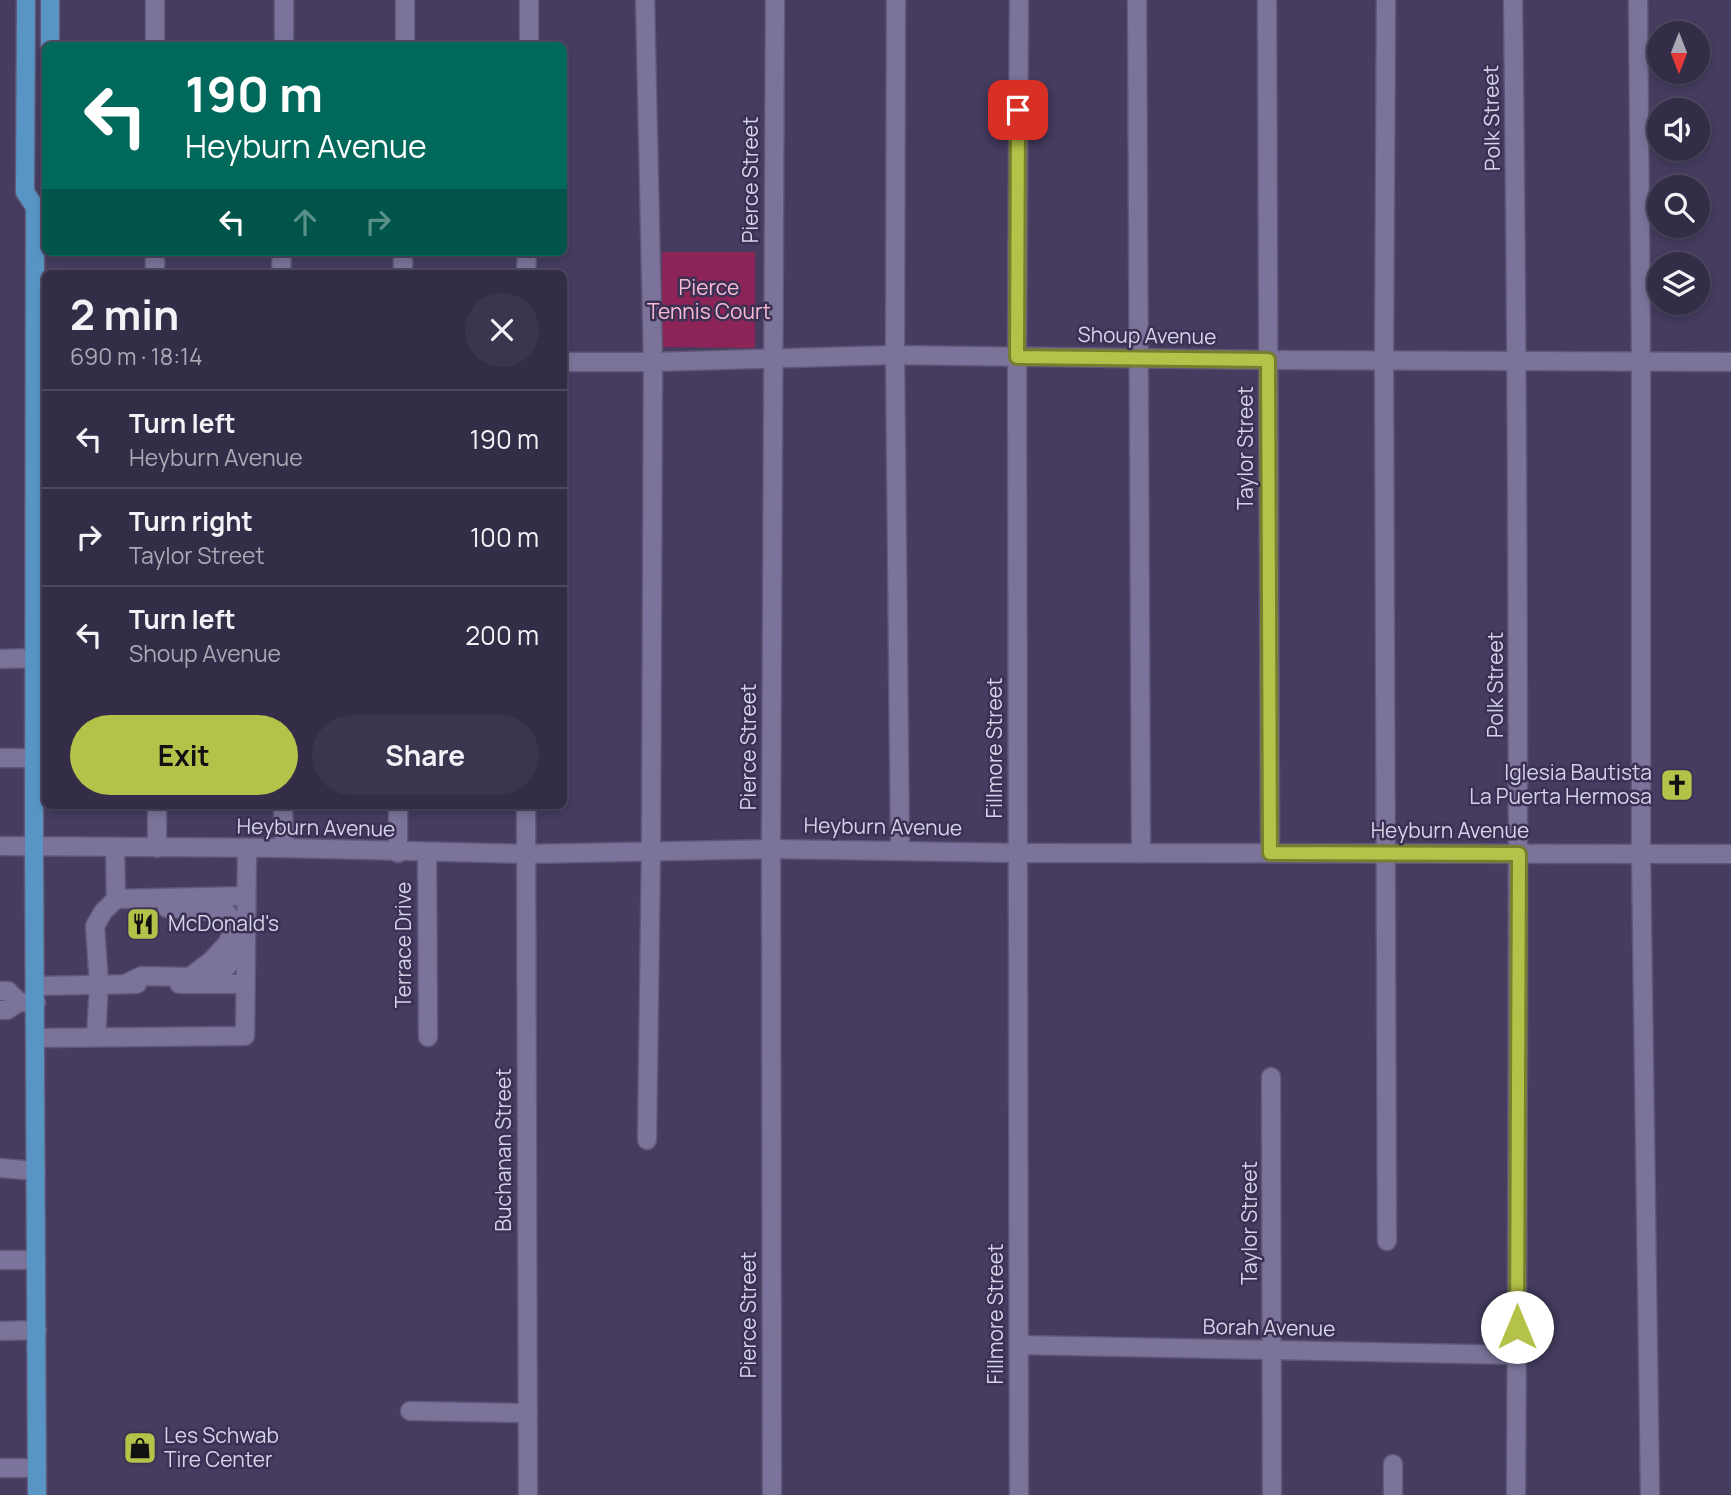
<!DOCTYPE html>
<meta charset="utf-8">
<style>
:root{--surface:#342d48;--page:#3c354f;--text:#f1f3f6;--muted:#a9a8b4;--line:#4e4960;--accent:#b5c249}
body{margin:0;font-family:Manrope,sans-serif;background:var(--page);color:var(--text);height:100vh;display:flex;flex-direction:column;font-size:26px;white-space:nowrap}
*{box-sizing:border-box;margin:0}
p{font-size:23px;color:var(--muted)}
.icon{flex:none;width:38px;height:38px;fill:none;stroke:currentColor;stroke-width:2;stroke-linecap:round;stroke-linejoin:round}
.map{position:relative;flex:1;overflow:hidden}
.drawer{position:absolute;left:42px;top:270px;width:525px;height:539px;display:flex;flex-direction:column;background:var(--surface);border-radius:10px;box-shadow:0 4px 10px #0003,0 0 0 2px var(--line)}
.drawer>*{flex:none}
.hud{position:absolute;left:42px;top:42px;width:525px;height:214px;border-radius:10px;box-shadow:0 4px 10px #0003,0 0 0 2px var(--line);background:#00695c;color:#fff;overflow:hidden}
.needle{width:46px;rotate:180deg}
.buttons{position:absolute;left:1647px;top:21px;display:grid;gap:14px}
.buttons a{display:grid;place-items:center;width:63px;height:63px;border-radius:50%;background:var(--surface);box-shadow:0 4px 10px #0003,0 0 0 2px var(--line);font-size:35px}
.pin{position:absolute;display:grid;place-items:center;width:60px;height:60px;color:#fff;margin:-30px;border-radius:14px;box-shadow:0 4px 10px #0006}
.me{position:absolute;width:77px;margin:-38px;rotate:0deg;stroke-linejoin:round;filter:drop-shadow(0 0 5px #0008)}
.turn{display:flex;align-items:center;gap:24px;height:147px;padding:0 28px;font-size:32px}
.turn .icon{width:91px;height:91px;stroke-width:2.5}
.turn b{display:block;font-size:49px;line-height:60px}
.lanes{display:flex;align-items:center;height:66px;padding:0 28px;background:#0003;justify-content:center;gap:35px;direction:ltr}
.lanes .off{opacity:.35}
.round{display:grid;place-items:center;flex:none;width:74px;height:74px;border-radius:37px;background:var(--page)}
.head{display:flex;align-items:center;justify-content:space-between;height:119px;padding:0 28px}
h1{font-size:42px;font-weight:700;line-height:52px}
.cta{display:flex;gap:14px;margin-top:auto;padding:14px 28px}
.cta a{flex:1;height:80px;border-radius:42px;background:var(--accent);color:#111;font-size:28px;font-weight:700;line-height:80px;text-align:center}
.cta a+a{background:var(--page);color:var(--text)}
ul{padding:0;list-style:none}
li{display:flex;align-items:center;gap:21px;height:98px;padding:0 28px;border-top:2px solid var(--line)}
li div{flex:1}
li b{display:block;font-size:26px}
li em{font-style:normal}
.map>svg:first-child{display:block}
</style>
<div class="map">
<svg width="1731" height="1495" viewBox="0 0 1731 1495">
<rect width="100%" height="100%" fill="#453c60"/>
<polygon fill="#8c2457" points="662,252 755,252 755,348 662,347"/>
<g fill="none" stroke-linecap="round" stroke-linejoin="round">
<defs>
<g id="minor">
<polyline points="155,0 155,46"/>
<polyline points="645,0 653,362 651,851 647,1140"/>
<polyline points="896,0 895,355 900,849"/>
<polyline points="1137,0 1141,853"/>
<polyline points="1267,0 1270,853"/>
<polyline points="1386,0 1384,360 1387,1241"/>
<path d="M1513,0C1519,498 1519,997 1516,1495"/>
<polyline points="1638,0 1641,361 1641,855 1650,1495"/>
<polyline points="284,46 284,0"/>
<polyline points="405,46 405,0"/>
<polyline points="529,46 529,0"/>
<polyline points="155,252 155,273"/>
<polyline points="281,273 282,252"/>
<polyline points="403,273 403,252"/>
<polyline points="526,273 527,252"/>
<polyline points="564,362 653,362 895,355 1268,360 1731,362"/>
<polyline points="0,659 35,658"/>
<polyline points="0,758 35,758"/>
<polyline points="157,805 157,848"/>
<polyline points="283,805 284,848"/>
<polyline points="526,805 528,1495"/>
<polyline points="0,846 284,848 526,854 771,849 1019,853 1731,854"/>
<polyline points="115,848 116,899"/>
<polyline points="398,853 398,805"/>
<polyline points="427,853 428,1037"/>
<path d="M200,977L214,978C227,967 240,958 235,939"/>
<polyline points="125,984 142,976 190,977 211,961 226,945 232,935 235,923 226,912 167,908"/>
<polyline points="179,984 245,984"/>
<polyline points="36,986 137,984"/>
<polyline points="0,991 8,991 19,1002"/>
<polyline points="0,1010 7,1010 19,1002 36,1003"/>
<polyline points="96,1037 99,984 95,926 103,912 116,899 246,896"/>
<polyline points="36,1038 245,1036 247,848"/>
<polyline points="1271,1077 1272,1495"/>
<polyline points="0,1168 36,1171"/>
<polyline points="0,1260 36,1260"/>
<polyline points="0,1331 37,1330"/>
<polyline points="1019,1345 1517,1355"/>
<polyline points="410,1411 528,1413"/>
<polyline points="1393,1464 1393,1495"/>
<polyline points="0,1468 37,1468"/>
<polyline points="772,1495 771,849 775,0"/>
<polyline points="1019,1495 1017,357 1019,0"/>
</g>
<g id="major">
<polyline points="26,0 25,192 35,207 34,846 37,1495"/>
<polyline points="50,0 50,46"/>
</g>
</defs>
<use href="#minor" stroke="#5e5775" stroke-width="21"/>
<use href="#major" stroke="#5e5775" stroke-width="21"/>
<use href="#minor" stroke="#7b739a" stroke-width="18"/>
<use href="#major" stroke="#5995c4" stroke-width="18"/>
</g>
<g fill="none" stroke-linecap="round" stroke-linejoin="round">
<defs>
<polyline id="route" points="1018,110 1017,357 1268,360 1270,853 1519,854 1517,1327"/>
</defs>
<use href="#route" stroke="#767e2f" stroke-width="18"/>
<use href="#route" stroke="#b5c249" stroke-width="12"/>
</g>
<defs>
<symbol id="church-square" viewBox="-11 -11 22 22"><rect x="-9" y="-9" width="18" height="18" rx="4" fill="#b5c249" stroke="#3a3154"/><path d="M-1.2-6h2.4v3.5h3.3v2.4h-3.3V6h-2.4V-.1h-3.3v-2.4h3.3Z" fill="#111"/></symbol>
<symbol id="restaurant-square" viewBox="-11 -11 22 22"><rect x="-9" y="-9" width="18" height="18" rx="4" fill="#b5c249" stroke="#3a3154"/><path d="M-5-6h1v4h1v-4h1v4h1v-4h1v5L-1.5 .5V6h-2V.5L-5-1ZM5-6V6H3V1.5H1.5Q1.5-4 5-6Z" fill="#111"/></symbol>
<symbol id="shop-square" viewBox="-11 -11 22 22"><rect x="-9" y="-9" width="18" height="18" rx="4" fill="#b5c249" stroke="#3a3154"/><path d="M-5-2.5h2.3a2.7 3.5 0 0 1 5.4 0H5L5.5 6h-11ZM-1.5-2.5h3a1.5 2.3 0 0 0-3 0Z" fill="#111"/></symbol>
</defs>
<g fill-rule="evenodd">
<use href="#church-square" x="1658" y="766" width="38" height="38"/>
<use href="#restaurant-square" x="124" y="905" width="38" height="38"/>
<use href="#shop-square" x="121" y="1429" width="38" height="38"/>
</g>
<g text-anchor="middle" stroke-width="5" stroke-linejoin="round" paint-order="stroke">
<g font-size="21" fill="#d6d2e8" stroke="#3a3154">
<text transform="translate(1492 118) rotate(-91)" y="7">Polk Street</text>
<text transform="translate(751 180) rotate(-90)" y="7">Pierce Street</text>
<text transform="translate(1147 336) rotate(1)" y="7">Shoup Avenue</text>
<text transform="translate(1246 448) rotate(-90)" y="7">Taylor Street</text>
<text transform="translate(1496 685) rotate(-90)" y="7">Polk Street</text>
<text transform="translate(749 747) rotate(-90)" y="7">Pierce Street</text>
<text transform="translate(995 748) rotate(-90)" y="7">Fillmore Street</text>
<text transform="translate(883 827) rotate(1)" y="7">Heyburn Avenue</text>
<text transform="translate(316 828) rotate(1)" y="7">Heyburn Avenue</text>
<text x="1450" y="838">Heyburn Avenue</text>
<text transform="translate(404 945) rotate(-90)" y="7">Terrace Drive</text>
<text transform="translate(504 1150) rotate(-90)" y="7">Buchanan Street</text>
<text transform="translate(1250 1223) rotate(-90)" y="7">Taylor Street</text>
<text transform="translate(996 1314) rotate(-90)" y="7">Fillmore Street</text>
<text transform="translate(749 1315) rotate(-90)" y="7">Pierce Street</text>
<text transform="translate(1269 1328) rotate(1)" y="7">Borah Avenue</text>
</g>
<g font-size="21" fill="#fbbbd3" stroke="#3a3154">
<text x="709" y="295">Pierce<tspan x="709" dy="24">Tennis Court</tspan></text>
</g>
<g font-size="21" fill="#d6d2e8" stroke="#3a3154" text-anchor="start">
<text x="1652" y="780" text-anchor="end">Iglesia Bautista<tspan x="1652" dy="24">La Puerta Hermosa</tspan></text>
<text x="168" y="931">McDonald's</text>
<text x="164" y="1443">Les Schwab<tspan x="164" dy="24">Tire Center</tspan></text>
</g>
</g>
</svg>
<div class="buttons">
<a><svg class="needle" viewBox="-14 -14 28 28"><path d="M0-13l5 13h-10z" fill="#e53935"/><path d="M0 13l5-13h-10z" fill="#a9a8b4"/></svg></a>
<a><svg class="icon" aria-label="sound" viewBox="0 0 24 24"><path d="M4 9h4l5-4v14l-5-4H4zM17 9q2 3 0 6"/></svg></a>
<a><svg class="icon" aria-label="search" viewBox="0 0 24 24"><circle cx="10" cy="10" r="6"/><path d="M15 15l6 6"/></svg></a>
<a><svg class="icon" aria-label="layers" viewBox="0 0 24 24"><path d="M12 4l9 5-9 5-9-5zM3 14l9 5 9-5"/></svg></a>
</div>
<div class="pin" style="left:1018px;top:110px;background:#d93025"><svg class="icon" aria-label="arrive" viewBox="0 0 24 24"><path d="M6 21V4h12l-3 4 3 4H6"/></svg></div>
<svg class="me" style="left:1517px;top:1327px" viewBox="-20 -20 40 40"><circle r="19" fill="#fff"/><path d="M0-13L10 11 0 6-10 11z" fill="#b5c249"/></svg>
<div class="hud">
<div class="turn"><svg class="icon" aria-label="left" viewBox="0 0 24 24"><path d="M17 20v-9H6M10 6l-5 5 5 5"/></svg><div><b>190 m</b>Heyburn Avenue</div></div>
<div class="lanes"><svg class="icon" aria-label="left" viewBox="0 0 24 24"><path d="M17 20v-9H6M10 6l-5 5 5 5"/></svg><svg class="icon off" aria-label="ahead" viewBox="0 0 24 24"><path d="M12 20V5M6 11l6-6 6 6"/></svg><svg class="icon off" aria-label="right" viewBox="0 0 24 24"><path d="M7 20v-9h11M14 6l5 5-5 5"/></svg></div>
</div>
<section class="drawer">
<div class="head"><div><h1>2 min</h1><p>690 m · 18:14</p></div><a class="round"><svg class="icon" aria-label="close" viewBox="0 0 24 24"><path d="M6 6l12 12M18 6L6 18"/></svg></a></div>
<ul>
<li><svg class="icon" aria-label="left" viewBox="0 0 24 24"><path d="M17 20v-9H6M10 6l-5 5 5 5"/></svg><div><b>Turn left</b><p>Heyburn Avenue</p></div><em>190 m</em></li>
<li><svg class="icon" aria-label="right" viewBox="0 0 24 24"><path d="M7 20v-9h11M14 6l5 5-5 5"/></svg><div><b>Turn right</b><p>Taylor Street</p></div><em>100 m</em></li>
<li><svg class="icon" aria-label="left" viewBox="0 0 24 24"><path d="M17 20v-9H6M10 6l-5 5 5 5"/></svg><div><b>Turn left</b><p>Shoup Avenue</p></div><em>200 m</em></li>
</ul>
<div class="cta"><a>Exit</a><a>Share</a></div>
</section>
</div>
